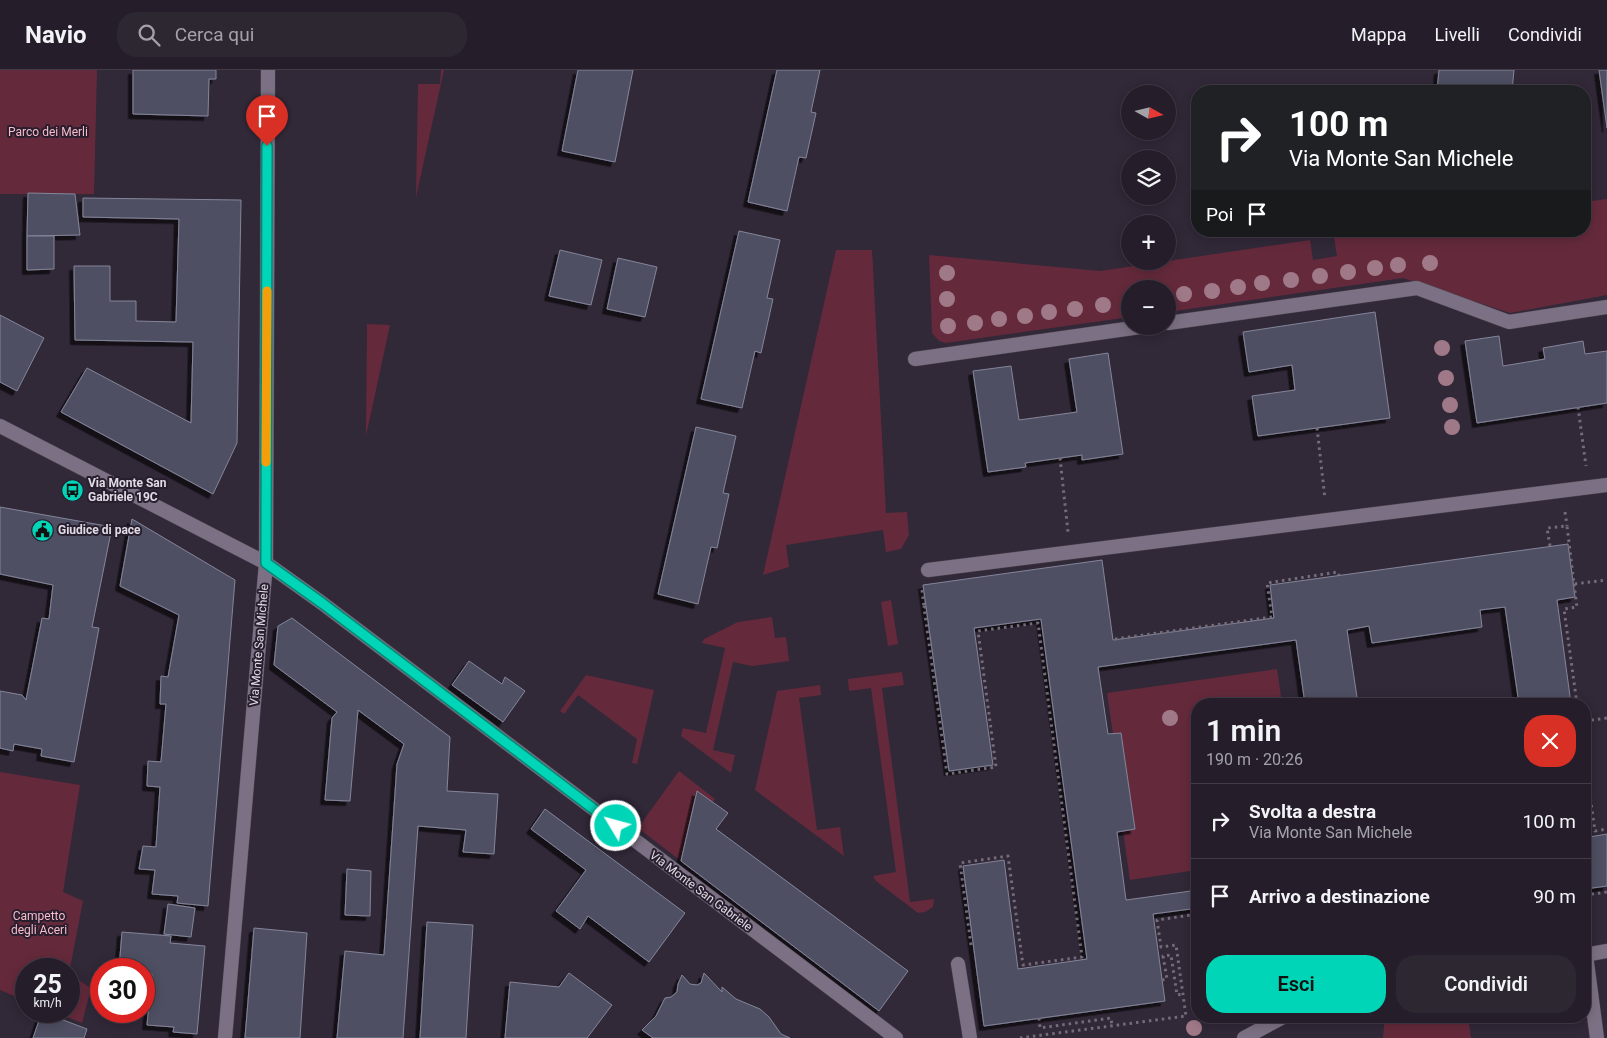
<!DOCTYPE html>
<html lang="it">
<meta charset="utf-8">
<style>
:root{--surface:#251e2a;--page:#2d2732;--text:#f1f3f6;--muted:#a3a2a8;--line:#423c47;--accent:#00d5b7}
body{margin:0;font-family:Roboto,sans-serif;background:var(--page);color:var(--text);height:100vh;display:flex;flex-direction:column;font-size:19px;white-space:nowrap}
*{box-sizing:border-box;margin:0}
p{font-size:16px;color:var(--muted)}
.icon{flex:none;width:28px;height:28px;fill:none;stroke:currentColor;stroke-width:2;stroke-linecap:round;stroke-linejoin:round}
.map{position:relative;flex:1;overflow:hidden}
.side{position:absolute;left:1191px;top:628px;width:400px;height:325px;display:flex;flex-direction:column;background:var(--surface);border-radius:20px;box-shadow:0 2px 12px #0003,0 0 0 1px var(--line)}
.side>*{flex:none}
.guide{position:absolute;left:1191px;top:15px;width:400px;height:152px;border-radius:20px;box-shadow:0 2px 12px #0003,0 0 0 1px var(--line);background:#202124;color:#fff;overflow:hidden}
.needle{width:32px;rotate:98deg}
.fabs{position:absolute;left:1121px;top:15px;display:grid;gap:10px}
.fabs a{display:grid;place-items:center;width:55px;height:55px;border-radius:50%;background:var(--surface);box-shadow:0 2px 12px #0003,0 0 0 1px var(--line);font-size:25px}
.speed{position:absolute;left:15px;top:888px;display:flex;gap:10px;font-size:25px;font-weight:700;text-align:center}
.speed>*{display:grid;place-content:center;width:65px;height:65px;border-radius:50%;background:var(--surface);box-shadow:0 2px 12px #0003,0 0 0 1px var(--line);line-height:1}
.speed small{font-size:12px;font-weight:400}
.speed .limit{border:8px solid #d22;background:#fff;color:#111}
.pin{position:absolute;display:grid;place-items:center;width:42px;height:42px;color:#fff;margin:-51px -21px;border-radius:50% 50% 50% 0;rotate:-45deg;box-shadow:0 0 5px #0007}
.pin .icon{rotate:45deg}
.me{position:absolute;width:55px;margin:-28px;rotate:307deg;stroke-linejoin:round;filter:drop-shadow(0 0 4px #0008)}
.turn{display:flex;align-items:center;gap:18px;height:105px;padding:0 15px;font-size:22px}
.turn .icon{width:65px;height:65px;stroke-width:2.5}
.turn b{display:block;font-size:35px;line-height:42px}
.then{display:flex;align-items:center;height:48px;padding:0 15px;background:#0003;gap:10px;font-size:19px}
.round{display:grid;place-items:center;flex:none;width:52px;height:52px;border-radius:20px;background:var(--page)}
.overview{display:flex;align-items:center;justify-content:space-between;height:85px;padding:0 15px}
h1{font-size:30px;font-weight:600;line-height:38px}
.button{display:flex;gap:10px;margin-top:auto;padding:10px 15px}
.button a{flex:1;height:58px;border-radius:20px;background:var(--accent);color:#111;font-size:20px;font-weight:600;line-height:58px;text-align:center}
.button a+a{background:var(--page);color:var(--text)}
ul{padding:0;list-style:none}
li{display:flex;align-items:center;gap:15px;height:75px;padding:0 15px;border-top:1px solid var(--line)}
li div{flex:1}
li b{display:block;font-size:19px}
li em{font-style:normal}
header{display:flex;align-items:center;gap:30px;box-sizing:border-box;height:70px;padding:0 25px;background:var(--surface);border-bottom:1px solid var(--line)}
header strong{font-size:24px}
nav{display:flex;gap:28px;margin-inline-start:auto;font-size:18px}
.search{width:350px;height:45px;background:var(--page);display:flex;align-items:center;gap:12px;box-sizing:border-box;padding:0 18px;border-radius:20px;color:var(--muted);font-size:19px}
.map>svg:first-child{display:block}
</style>
<header>
<strong>Navio</strong>
<div class="search"><svg class="icon" aria-label="search" viewBox="0 0 24 24"><circle cx="10" cy="10" r="6"/><path d="M15 15l6 6"/></svg>Cerca qui</div>
<nav><a>Mappa</a><a>Livelli</a><a>Condividi</a></nav>
</header>
<div class="map">
<svg width="1607" height="968" viewBox="0 0 1607 968">
<defs>
<filter id="shadow"><feDropShadow dx="-4.5" dy="4.5" stdDeviation="0" flood-color="#0009"/></filter>
</defs>
<rect width="100%" height="100%" fill="#312838"/>
<g fill="#642a3c">
<polygon points="0,0 97,0 94,124 0,124"/>
<polygon points="441,0 444,0 416,127 418,14 440,14"/>
<polygon points="1607,129 1607,225 1510,243 1403,208 1168,242 1168,219 1130,219 1130,247 946,273 939,271 932,263 929,185 1100,201 1310,170 1313,190 1337,186 1334,167 1375,161 1585,161 1585,132"/>
<polygon points="836,180 872,180 886,443 907,442 909,465 901,479 886,482 883,460 786,475 789,497 763,505"/>
<polygon points="367,254 390,255 366,366"/>
<polygon points="891,530 898,574 888,576 881,532"/>
<polygon points="772,547 775,568 786,567 789,591 752,596 733,592 713,680 735,685 731,703 681,666 683,658 706,663 725,578 702,573 704,569 738,552"/>
<polygon points="1277,599 1282,634 1198,634 1197,800 1130,810 1123,761 1134,759 1121,663 1113,664 1107,623"/>
<polygon points="902,602 904,615 882,618 910,832 934,829 933,837 925,842 918,843 876,811 873,806 896,802 871,618 849,621 848,609"/>
<polygon points="586,605 654,620 637,694 632,693 637,669 578,625 564,644 560,641"/>
<polygon points="820,615 821,625 799,628 817,760 840,757 844,786 755,720 777,621"/>
<polygon points="679,701 715,729 713,732 696,721 681,791 638,758"/>
<polygon points="0,702 80,715 63,822 83,831 69,903 69,899 26,899 26,931 0,920"/>
<polygon points="69,904 91,918 82,953 52,941 69,941"/>
<polygon points="1385,946 1468,946 1471,968 1383,968"/>
</g>
<g fill="#4f5063" stroke="#84859a" filter="url(#shadow)">
<polygon points="133,0 216,0 216,9 209,9 208,46 133,44"/>
<polygon points="578,0 633,0 615,92 562,81"/>
<polygon points="777,0 820,0 811,42 816,43 806,88 799,87 787,141 748,132"/>
<polygon points="1439,0 1514,0 1512,21 1437,21"/>
<polygon points="1599,0 1607,0 1607,58"/>
<polygon points="28,123 75,124 80,165 27,166"/>
<polygon points="83,128 241,130 237,373 213,424 61,342 87,298 191,353 193,272 75,270 74,196 110,196 110,231 136,231 136,251 176,252 179,149 83,147"/>
<polygon points="739,161 780,170 767,228 773,229 761,283 755,281 742,338 701,329"/>
<polygon points="27,166 54,166 54,199 27,200"/>
<polygon points="560,180 602,190 591,235 549,226"/>
<polygon points="618,188 657,197 645,247 607,239"/>
<polygon points="1375,242 1390,348 1258,366 1252,326 1295,320 1292,295 1249,302 1243,262"/>
<polygon points="0,245 44,268 17,321 0,312"/>
<polygon points="1499,266 1503,296 1545,289 1543,278 1583,271 1585,284 1607,281 1607,333 1477,353 1465,271"/>
<polygon points="1108,283 1123,384 1082,390 1082,385 1025,393 1026,397 988,402 973,301 1011,296 1019,350 1077,342 1069,289"/>
<polygon points="696,357 736,366 723,423 729,424 717,478 711,477 698,534 658,524"/>
<polygon points="0,437 112,457 92,557 99,558 74,692 41,686 42,679 14,674 13,681 0,678 0,621 22,625 26,630 42,548 49,549 53,515 0,504"/>
<polygon points="132,449 235,510 208,836 177,833 178,826 152,824 155,800 139,799 143,776 156,777 160,717 147,716 148,691 161,692 166,634 160,634 161,606 168,607 179,545 120,516"/>
<polygon points="1568,474 1575,527 1557,530 1571,634 1519,634 1505,537 1480,540 1482,557 1372,573 1369,556 1347,560 1358,634 1305,634 1296,570 1098,597 1108,664 1121,663 1135,759 1117,762 1126,830 1198,820 1198,838 1153,844 1165,931 984,956 963,796 1004,790 1018,899 1087,889 1041,549 974,558 993,695 949,701 923,515 1102,490 1113,570 1274,548 1270,515"/>
<polygon points="292,548 450,667 447,721 498,724 494,784 463,782 466,760 418,756 403,968 337,968 345,881 384,885 397,694 404,674 358,640 350,731 325,730 332,648 337,642 274,595 278,556"/>
<polygon points="469,591 502,614 505,607 525,621 503,652 452,615"/>
<polygon points="697,721 728,743 716,759 908,901 879,941 681,791"/>
<polygon points="545,739 685,843 649,892 588,846 580,859 556,841 586,800 531,759"/>
<polygon points="1585,739 1589,767 1607,764 1607,816 1585,819"/>
<polygon points="347,799 371,801 370,846 345,845"/>
<polygon points="168,834 195,838 191,867 164,864"/>
<polygon points="427,852 473,855 466,968 420,968"/>
<polygon points="254,858 307,863 300,968 245,968"/>
<polygon points="122,862 171,866 170,873 205,876 197,964 173,962 174,957 147,955 152,904 144,904 144,899 119,899"/>
<polygon points="569,903 612,935 587,968 505,968 510,912 559,917"/>
<polygon points="704,903 722,922 722,917 736,929 760,939 769,947 781,964 790,968 653,968 642,960 656,946 665,928 671,927 677,922 678,914 682,905 690,914 697,915 701,913"/>
<polygon points="42,942 87,959 84,968 33,968"/>
</g>
<g fill="none" stroke-linecap="round" stroke-linejoin="round">
<defs>
<g id="service">
<polyline points="1168,253 1417,218 1509,252 1607,237"/>
<polyline points="915,289 1147,256"/>
<polyline points="928,500 1607,415"/>
<polyline points="1585,885 1607,881"/>
<polyline points="1586,885 1597,968"/>
<polyline points="958,894 970,968"/>
<polyline points="1244,968 1285,946"/>
</g>
<g id="minor">
<polyline points="0,356 266,493 322,533 896,968"/>
<polyline points="225,968 266,493 268,0"/>
</g>
</defs>
<use href="#service" stroke="#4d4552" stroke-width="15"/>
<use href="#minor" stroke="#4d4552" stroke-width="15"/>
<g stroke="#746c7a" stroke-width="3" stroke-dasharray="2.5 4" stroke-linecap="butt">
<polyline points="1578,337 1586,396"/>
<polyline points="1317,358 1325,429"/>
<polyline points="1060,388 1068,462"/>
<polyline points="1565,442 1567,456"/>
<polyline points="1550,476 1547,458 1567,456 1574,514 1607,510"/>
<polyline points="1574,514 1577,537 1564,539 1577,634"/>
<polyline points="922,520 924,537"/>
<polyline points="926,537 924,537 947,704 996,697 978,561 1038,553 1082,887 1023,895 1008,786 960,793 971,875"/>
<polyline points="1115,569 1272,547 1267,513 1338,502 1339,505"/>
<polyline points="1585,651 1607,648"/>
<polyline points="1585,690 1595,761 1607,759"/>
<polyline points="1585,825 1607,822"/>
<polyline points="1162,910 1167,909 1163,886 1171,885 1177,925 1183,924"/>
<polyline points="1039,948 1040,958 1111,948 1112,956"/>
<polyline points="1020,968 1186,946 1176,875 1161,877 1157,850 1198,844"/>
</g>
<use href="#service" stroke="#7c7184" stroke-width="14"/>
<use href="#minor" stroke="#7c7184" stroke-width="14"/>
</g>
<g fill="#a07988">
<circle cx="1430" cy="193" r="8"/>
<circle cx="1398" cy="195" r="8"/>
<circle cx="1375" cy="198" r="8"/>
<circle cx="1348" cy="202" r="8"/>
<circle cx="947" cy="203" r="8"/>
<circle cx="1320" cy="206" r="8"/>
<circle cx="1291" cy="210" r="8"/>
<circle cx="1262" cy="213" r="8"/>
<circle cx="1238" cy="217" r="8"/>
<circle cx="1212" cy="221" r="8"/>
<circle cx="1184" cy="224" r="8"/>
<circle cx="947" cy="229" r="8"/>
<circle cx="1103" cy="235" r="8"/>
<circle cx="1075" cy="239" r="8"/>
<circle cx="1049" cy="242" r="8"/>
<circle cx="1025" cy="246" r="8"/>
<circle cx="999" cy="249" r="8"/>
<circle cx="975" cy="253" r="8"/>
<circle cx="948" cy="256" r="8"/>
<circle cx="1442" cy="278" r="8"/>
<circle cx="1446" cy="308" r="8"/>
<circle cx="1450" cy="335" r="8"/>
<circle cx="1452" cy="357" r="8"/>
<circle cx="1170" cy="648" r="8"/>
<circle cx="1194" cy="958" r="8"/>
</g>
<g fill="none" stroke-linecap="round" stroke-linejoin="round">
<defs>
<polyline id="route" points="267,76 266,493 322,533 616,756"/>
</defs>
<use href="#route" stroke="#008a77" stroke-width="12"/>
<use href="#route" stroke="#00d5b7" stroke-width="9"/>
<polyline stroke="#f59e0b" stroke-width="9" points="266,392 267,221"/>
</g>
<defs>
<symbol id="bus-disc" viewBox="-11 -11 22 22"><circle r="9.5" fill="#00d5b7" stroke="#271e2e"/><path d="M-5-6H5V4H4V6H2V4H-2V6H-4V4H-5ZM-3.5-4V0h7V-4ZM-3.5 1.2v1.5H-2V1.2ZM2 1.2v1.5H3.5V1.2Z" fill="#111"/></symbol>
<symbol id="civic-disc" viewBox="-11 -11 22 22"><circle r="9.5" fill="#00d5b7" stroke="#271e2e"/><path d="M-.6-6.5H3V-4.5H.6V-3L4-1V1h2V6H-6V1h2V-1L-.6-3ZM-1.2 2.5V6h2.4V2.5Z" fill="#111"/></symbol>
</defs>
<g fill-rule="evenodd">
<use href="#bus-disc" x="60" y="408" width="25" height="25"/>
<use href="#civic-disc" x="30" y="448" width="25" height="25"/>
</g>
<g text-anchor="middle" stroke-width="4" stroke-linejoin="round" paint-order="stroke">
<g font-size="12" fill="#fabbca" stroke="#271e2e">
<text x="48" y="66">Parco dei Merli</text>
<text x="39" y="850">Campetto<tspan x="39" dy="14">degli Aceri</tspan></text>
</g>
<g font-size="12" font-weight="bold" fill="#e1dbe5" stroke="#271e2e" text-anchor="start">
<text x="88" y="417">Via Monte San<tspan x="88" dy="14">Gabriele 19C</tspan></text>
<text x="58" y="464">Giudice di pace</text>
</g>
<g font-size="12" fill="#e1dbe5" stroke="#271e2e">
<text transform="translate(259 575) rotate(-85)" y="4">Via Monte San Michele</text>
<text transform="translate(701 821) rotate(37)" y="4">Via Monte San Gabriele</text>
</g>
</g>
</svg>
<div class="fabs">
<a><svg class="needle" viewBox="-14 -14 28 28"><path d="M0-13l5 13h-10z" fill="#e53935"/><path d="M0 13l5-13h-10z" fill="#a3a2a8"/></svg></a>
<a><svg class="icon" aria-label="layers" viewBox="0 0 24 24"><path d="M12 4l9 5-9 5-9-5zM3 14l9 5 9-5"/></svg></a>
<a>+</a>
<a>−</a>
</div>
<div class="speed"><div>25<small>km/h</small></div><div class="limit">30</div></div>
<div class="pin" style="left:267px;top:76px;background:#d93025"><svg class="icon" aria-label="arrive" viewBox="0 0 24 24"><path d="M6 21V4h12l-3 4 3 4H6"/></svg></div>
<svg class="me" style="left:616px;top:756px" viewBox="-20 -20 40 40"><circle r="17" fill="#00d5b7" stroke="#fff" stroke-width="3"/><path d="M0-11L8 9 0 5-8 9z" fill="#fff"/></svg>
<div class="guide">
<div class="turn"><svg class="icon" aria-label="right" viewBox="0 0 24 24"><path d="M7 20v-9h11M14 6l5 5-5 5"/></svg><div><b>100 m</b>Via Monte San Michele</div></div>
<div class="then">Poi<svg class="icon" aria-label="arrive" viewBox="0 0 24 24"><path d="M6 21V4h12l-3 4 3 4H6"/></svg></div>
</div>
<section class="side">
<div class="overview"><div><h1>1 min</h1><p>190 m · 20:26</p></div><a class="round" style="background:#d93025;color:#fff"><svg class="icon" aria-label="close" viewBox="0 0 24 24"><path d="M6 6l12 12M18 6L6 18"/></svg></a></div>
<ul>
<li><svg class="icon" aria-label="right" viewBox="0 0 24 24"><path d="M7 20v-9h11M14 6l5 5-5 5"/></svg><div><b>Svolta a destra</b><p>Via Monte San Michele</p></div><em>100 m</em></li>
<li><svg class="icon" aria-label="arrive" viewBox="0 0 24 24"><path d="M6 21V4h12l-3 4 3 4H6"/></svg><div><b>Arrivo a destinazione</b></div><em>90 m</em></li>
</ul>
<div class="button"><a>Esci</a><a>Condividi</a></div>
</section>
</div>
